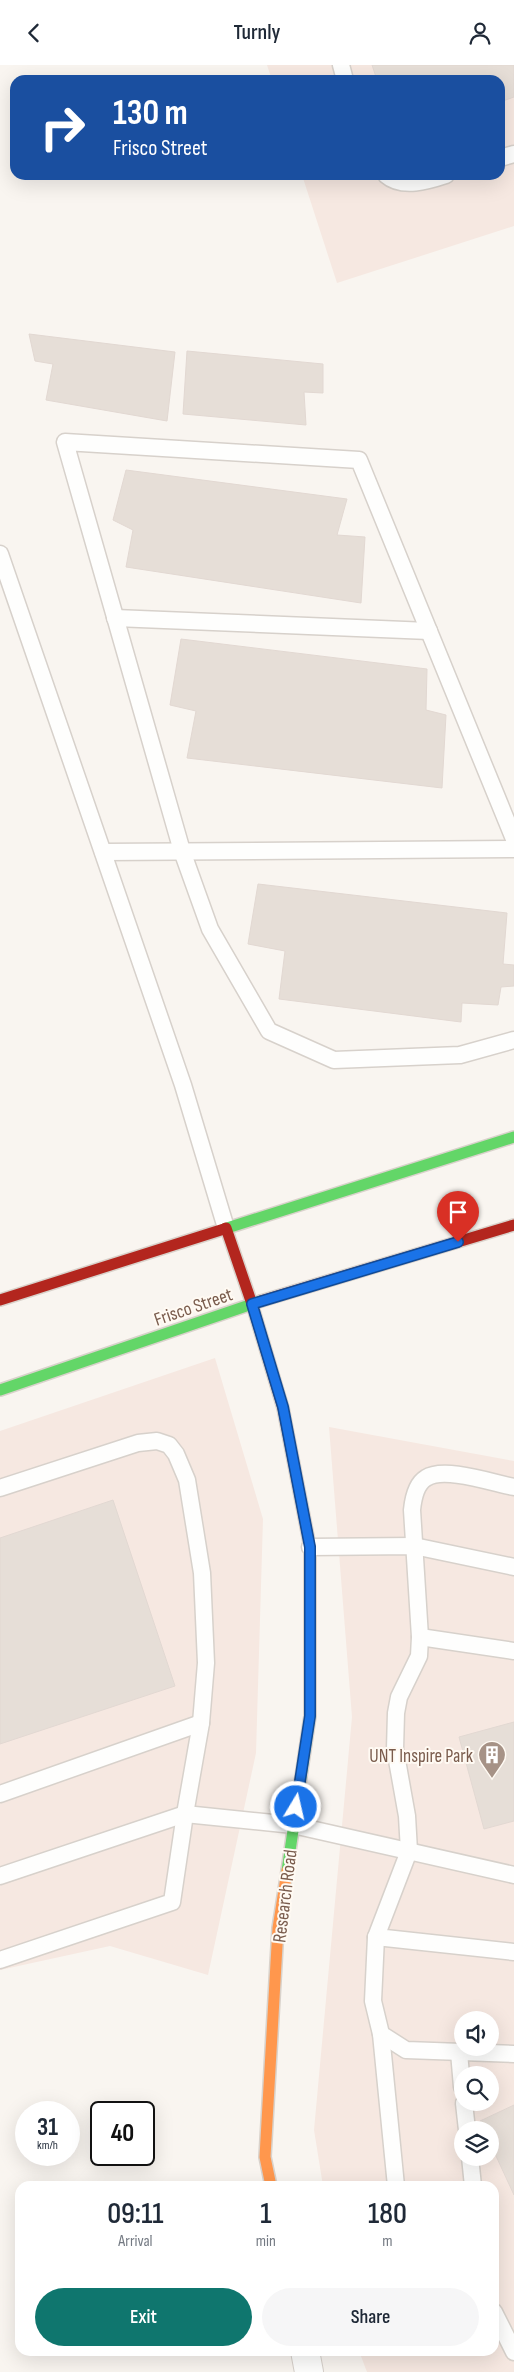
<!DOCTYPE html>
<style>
:root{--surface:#fff;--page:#f6f6f7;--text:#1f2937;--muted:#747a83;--accent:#0f766e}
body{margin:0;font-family:"Sofia Sans Condensed",sans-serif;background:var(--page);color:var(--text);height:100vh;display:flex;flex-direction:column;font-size:19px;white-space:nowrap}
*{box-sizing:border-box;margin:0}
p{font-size:16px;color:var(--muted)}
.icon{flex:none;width:28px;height:28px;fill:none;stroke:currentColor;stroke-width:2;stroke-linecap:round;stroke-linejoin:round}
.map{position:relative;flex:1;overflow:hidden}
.side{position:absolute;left:15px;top:2116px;width:484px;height:175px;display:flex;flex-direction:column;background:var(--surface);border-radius:15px;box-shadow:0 5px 20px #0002}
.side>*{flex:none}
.top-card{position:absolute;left:10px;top:10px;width:495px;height:105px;border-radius:15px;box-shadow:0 5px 20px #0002;background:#1a4fa0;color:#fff;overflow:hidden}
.fabs{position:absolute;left:454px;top:1946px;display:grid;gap:10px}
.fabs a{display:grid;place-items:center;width:45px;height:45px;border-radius:50%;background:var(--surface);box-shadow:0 5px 20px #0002;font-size:25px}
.speed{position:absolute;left:15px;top:2036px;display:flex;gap:10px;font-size:25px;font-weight:700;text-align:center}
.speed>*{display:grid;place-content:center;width:65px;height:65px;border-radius:50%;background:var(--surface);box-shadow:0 5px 20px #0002;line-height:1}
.speed small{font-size:12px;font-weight:400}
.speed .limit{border:2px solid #111;border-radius:8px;background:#fff;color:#111}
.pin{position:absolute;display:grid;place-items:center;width:42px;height:42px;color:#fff;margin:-51px -21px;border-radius:50% 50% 50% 0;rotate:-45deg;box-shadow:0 0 5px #0007}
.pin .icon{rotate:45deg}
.me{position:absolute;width:55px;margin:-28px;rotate:9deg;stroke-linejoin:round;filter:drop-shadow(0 0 4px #0008)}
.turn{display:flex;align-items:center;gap:18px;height:105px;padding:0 20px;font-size:22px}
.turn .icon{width:65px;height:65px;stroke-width:2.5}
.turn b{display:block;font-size:35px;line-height:42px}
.eta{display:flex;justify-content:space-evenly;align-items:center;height:85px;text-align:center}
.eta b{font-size:30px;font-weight:600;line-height:35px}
.primary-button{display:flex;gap:10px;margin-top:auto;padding:10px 20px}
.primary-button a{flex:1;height:58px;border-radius:30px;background:var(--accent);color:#fff;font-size:20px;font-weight:600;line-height:58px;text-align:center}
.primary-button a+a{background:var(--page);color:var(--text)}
header{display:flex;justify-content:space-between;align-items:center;height:65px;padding:0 20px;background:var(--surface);font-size:22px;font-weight:600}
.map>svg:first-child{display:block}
</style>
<header><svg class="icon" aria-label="back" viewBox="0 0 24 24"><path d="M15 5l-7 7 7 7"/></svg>Turnly<svg class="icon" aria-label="person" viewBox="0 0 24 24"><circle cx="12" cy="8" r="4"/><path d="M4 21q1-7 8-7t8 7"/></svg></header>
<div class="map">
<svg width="514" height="2307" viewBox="0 0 514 2307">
<rect width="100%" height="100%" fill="#f9f5f0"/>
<g fill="#f6e8e1" fill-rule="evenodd">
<polygon points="267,0 514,0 514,161 337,218 302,110 500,110 500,15 272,15"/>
<polygon points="215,1293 263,1454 256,1688 208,1910 110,1881 0,1905 0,1366"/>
<path d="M329,1362L514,1396V2307H367L359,2286H494V2121H323L314,2065L352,1652ZM462,1955H490V1982H462ZM462,2010H490V2038H462ZM462,2065H490V2092H462Z"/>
</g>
<g fill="#e6ded7" stroke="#e2d8d2">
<polygon points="372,0 514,0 514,32 500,37 500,15 377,15"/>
<polygon points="29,269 175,287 167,356 46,335 53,299 35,296"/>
<polygon points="187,286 323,299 323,328 304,327 306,360 183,349"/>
<polygon points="126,405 347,434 337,470 365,472 361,538 126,502 133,465 113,455"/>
<polygon points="181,574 427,604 426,645 446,650 442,723 187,693 196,646 170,640"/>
<polygon points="258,819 507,848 503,899 514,900 514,921 501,922 498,940 462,938 461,957 279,934 285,886 248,879"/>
<polygon points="113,1435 175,1621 0,1679 0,1473"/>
<polygon points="514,1657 514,1756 484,1764 459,1672"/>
<polygon points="514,2040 514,2130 490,2078 490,2065 484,2065 480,2056"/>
</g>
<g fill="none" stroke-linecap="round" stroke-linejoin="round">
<defs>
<g id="lane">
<polyline points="341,0 345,15"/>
<polyline points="500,93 514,89"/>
<path d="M386,110C402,124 428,116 446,110"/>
<polyline points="0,489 183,1020 226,1163"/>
<polyline points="115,553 429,566"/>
<polyline points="514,774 359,395 65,377 182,786 210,864 269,966 334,995 460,990 514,975"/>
<polyline points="103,787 514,784"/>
<path d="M514,1422C493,1418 444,1401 426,1413C416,1419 413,1435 412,1445L420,1572L419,1591L399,1632L396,1648L395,1684L407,1751L409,1786L376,1872L514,1887"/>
<polyline points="0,1423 138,1378 157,1376 169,1380 176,1389 187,1415 202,1508 206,1598 201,1658 185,1749 172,1837 0,1895"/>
<polyline points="310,1482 414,1481 514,1502"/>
<polyline points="420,1572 514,1586"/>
<polyline points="0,1729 201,1658"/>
<polyline points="0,1811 185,1749 293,1760 514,1810"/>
<polyline points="376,1872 373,1936 381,1969 406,1985 514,1989"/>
<polyline points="381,1969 396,2121"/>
<polyline points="459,1987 462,2022"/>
<polyline points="464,2038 467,2065"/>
<polyline points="470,2092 473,2121"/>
<polyline points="494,2247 514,2287"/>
</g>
<polyline id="street" points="305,2286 309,2307"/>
<g id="fast">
<polyline points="224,1164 514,1072"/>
<polyline points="0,1325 261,1236"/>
<polyline points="287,1806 310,1651 310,1539"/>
</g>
<polyline id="slow" points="271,2121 265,2092 278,1863 287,1806"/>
<g id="jam">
<polyline points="226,1163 252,1239 283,1343 310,1482 310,1539"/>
<polyline points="0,1235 224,1164"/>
<polyline points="261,1236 514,1160"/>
</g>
</defs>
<use href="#lane" stroke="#d7d1cb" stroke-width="19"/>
<use href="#street" stroke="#d7d1cb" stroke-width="30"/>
<use href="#fast" stroke="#d9d2cb" stroke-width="14"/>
<use href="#slow" stroke="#d9d2cb" stroke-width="14"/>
<use href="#jam" stroke="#d9d2cb" stroke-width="14"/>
<use href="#lane" stroke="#fefefd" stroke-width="16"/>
<use href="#street" stroke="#fefefd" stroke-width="28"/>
<use href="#fast" stroke="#63d668" stroke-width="11"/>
<use href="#slow" stroke="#ff974d" stroke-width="11"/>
<use href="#jam" stroke="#b3261e" stroke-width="11"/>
</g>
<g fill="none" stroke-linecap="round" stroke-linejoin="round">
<defs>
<polyline id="route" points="296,1742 310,1651 310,1482 283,1342 252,1239 458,1177"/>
</defs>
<use href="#route" stroke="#114b97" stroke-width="12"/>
<use href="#route" stroke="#1a73e8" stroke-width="9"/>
</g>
<defs>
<symbol id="building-pin" viewBox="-11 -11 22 30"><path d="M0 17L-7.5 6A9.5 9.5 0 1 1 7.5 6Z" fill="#a69286" stroke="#fffaf3"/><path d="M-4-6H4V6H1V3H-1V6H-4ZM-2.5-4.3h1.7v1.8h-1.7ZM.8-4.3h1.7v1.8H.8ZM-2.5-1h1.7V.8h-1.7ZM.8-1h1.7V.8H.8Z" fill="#fff"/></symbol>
</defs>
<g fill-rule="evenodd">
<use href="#building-pin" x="476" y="1674" width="32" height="43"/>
</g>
<g text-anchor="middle" stroke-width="4" stroke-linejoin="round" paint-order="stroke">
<g font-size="19" fill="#7a5c4d" stroke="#fffaf3">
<text transform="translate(193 1241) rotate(-19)" y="7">Frisco Street</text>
<text transform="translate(284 1831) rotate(-83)" y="7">Research Road</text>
</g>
<g font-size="19" fill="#7a5c4d" stroke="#fffaf3" text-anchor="end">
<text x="473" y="1697">UNT Inspire Park</text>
</g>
</g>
</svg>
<div class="fabs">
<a><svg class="icon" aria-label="sound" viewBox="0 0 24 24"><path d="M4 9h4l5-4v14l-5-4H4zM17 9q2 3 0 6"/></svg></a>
<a><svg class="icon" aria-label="search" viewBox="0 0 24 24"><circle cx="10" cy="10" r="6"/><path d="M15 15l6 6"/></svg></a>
<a><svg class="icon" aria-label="layers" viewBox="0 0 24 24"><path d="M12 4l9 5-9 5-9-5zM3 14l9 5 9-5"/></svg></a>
</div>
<div class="speed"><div>31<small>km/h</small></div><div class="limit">40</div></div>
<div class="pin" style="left:458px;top:1177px;background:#d93025"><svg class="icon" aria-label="arrive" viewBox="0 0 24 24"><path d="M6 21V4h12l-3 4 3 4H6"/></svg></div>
<svg class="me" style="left:296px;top:1742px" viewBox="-20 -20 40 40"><circle r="17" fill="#1a73e8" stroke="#fff" stroke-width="3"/><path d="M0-11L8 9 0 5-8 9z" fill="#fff"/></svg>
<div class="top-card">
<div class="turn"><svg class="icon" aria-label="right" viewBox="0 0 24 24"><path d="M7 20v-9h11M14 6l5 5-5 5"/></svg><div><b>130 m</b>Frisco Street</div></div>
</div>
<section class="side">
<div class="eta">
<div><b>09:11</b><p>Arrival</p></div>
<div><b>1</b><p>min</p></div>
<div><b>180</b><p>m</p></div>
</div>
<div class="primary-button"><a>Exit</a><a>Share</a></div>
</section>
</div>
